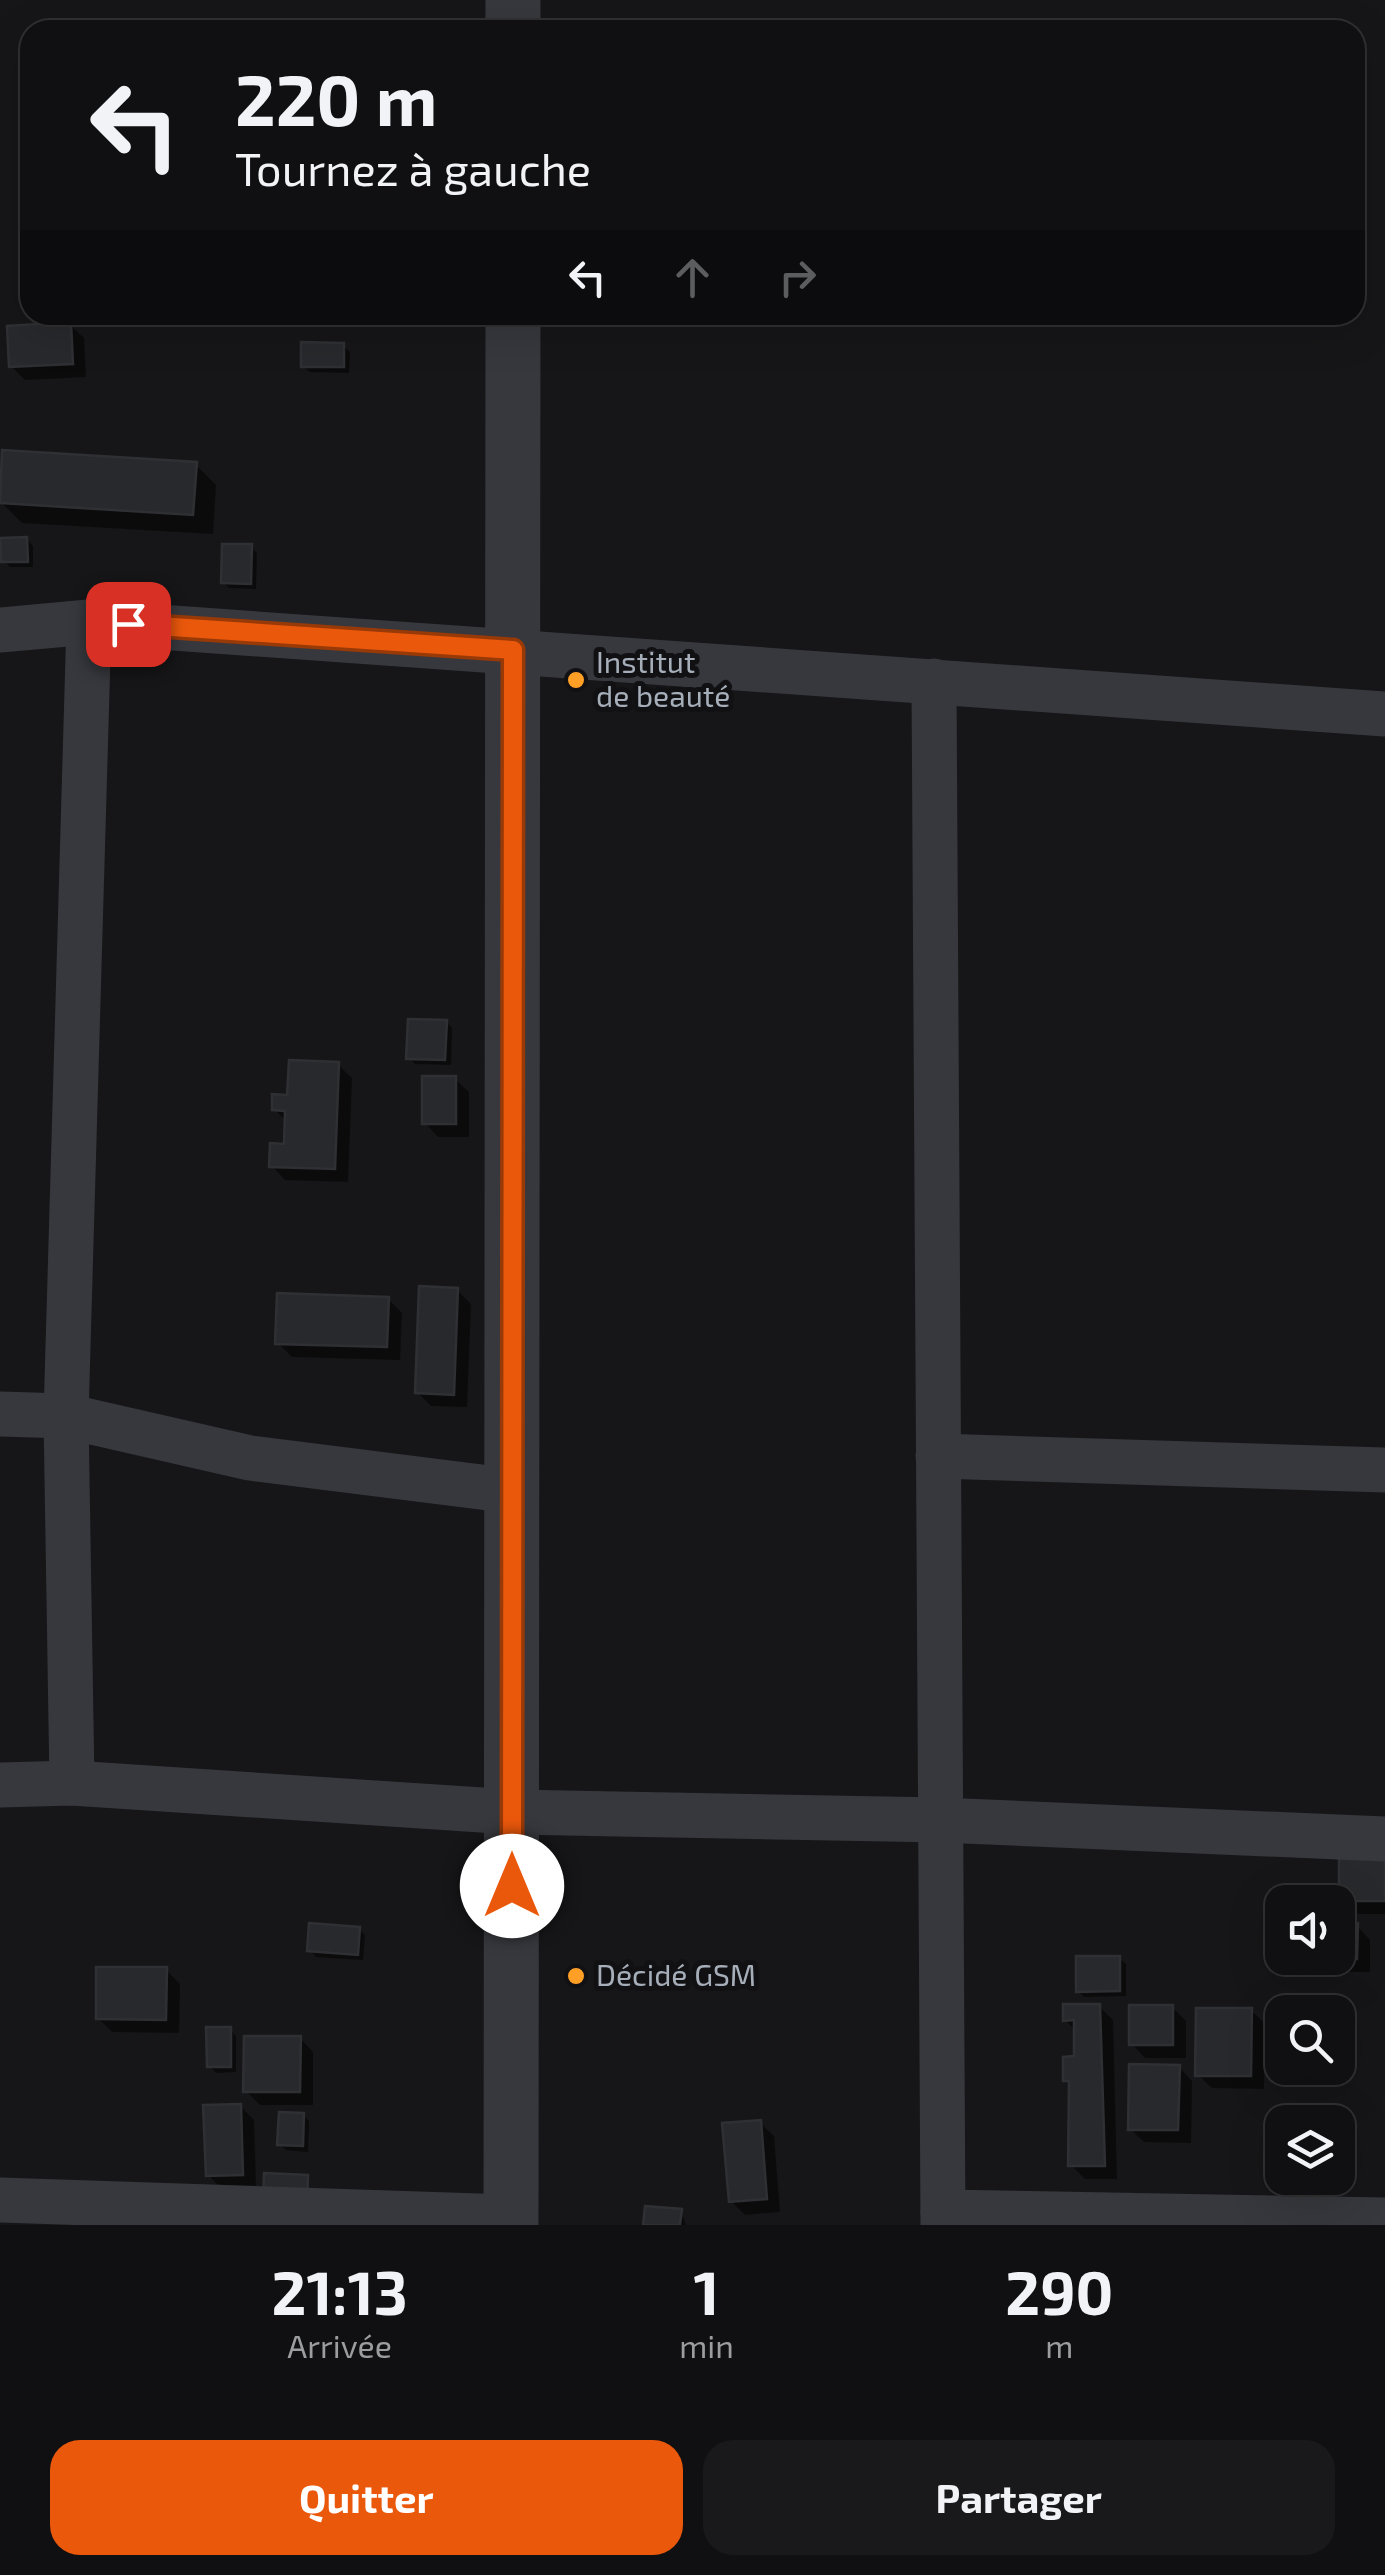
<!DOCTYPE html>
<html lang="fr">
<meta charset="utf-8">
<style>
:root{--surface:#101012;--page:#19191b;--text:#f1f3f6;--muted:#9c9d9f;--line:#303032;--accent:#ea580c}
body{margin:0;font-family:"Exo 2",sans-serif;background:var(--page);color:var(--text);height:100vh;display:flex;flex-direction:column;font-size:38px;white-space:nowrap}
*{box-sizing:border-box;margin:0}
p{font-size:32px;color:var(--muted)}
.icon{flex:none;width:55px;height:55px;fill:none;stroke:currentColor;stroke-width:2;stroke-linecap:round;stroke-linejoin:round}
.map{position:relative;height:2225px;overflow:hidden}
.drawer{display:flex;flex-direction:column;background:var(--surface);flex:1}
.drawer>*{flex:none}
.hud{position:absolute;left:20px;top:20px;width:1345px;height:305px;border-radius:30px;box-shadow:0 10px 40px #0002,0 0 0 2px var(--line);background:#101012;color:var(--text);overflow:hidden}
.buttons{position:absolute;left:1265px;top:1885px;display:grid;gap:20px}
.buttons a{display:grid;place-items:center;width:90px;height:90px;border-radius:20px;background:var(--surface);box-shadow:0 10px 40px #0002,0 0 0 2px var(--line);font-size:50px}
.pin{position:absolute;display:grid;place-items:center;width:85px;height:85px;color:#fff;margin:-42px;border-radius:20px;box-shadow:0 5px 15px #0006}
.me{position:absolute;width:110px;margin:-55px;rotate:0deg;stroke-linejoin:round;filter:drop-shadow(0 0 8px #0008)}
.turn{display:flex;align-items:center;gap:35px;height:210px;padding:0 50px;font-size:45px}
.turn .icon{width:130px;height:130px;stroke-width:2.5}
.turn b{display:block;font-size:70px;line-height:85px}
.lanes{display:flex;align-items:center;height:95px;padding:0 50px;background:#0003;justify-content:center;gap:50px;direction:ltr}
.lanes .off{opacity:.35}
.eta{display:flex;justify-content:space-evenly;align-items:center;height:170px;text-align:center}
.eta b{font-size:60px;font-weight:700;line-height:70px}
.button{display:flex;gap:20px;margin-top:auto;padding:20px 50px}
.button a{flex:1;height:115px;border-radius:30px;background:var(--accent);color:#fff;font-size:40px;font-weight:700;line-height:115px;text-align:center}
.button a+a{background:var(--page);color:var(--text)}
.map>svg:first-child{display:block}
</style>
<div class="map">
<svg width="1385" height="2225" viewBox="0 0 1385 2225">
<rect width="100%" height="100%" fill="#161618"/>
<g fill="#0007">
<polygon points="70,325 84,338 86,377 25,380 11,366"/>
<polygon points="343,346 350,352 349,373 310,372 303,366"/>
<polygon points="195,464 216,485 213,534 22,523 1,502"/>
<polygon points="27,539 33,546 33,567 10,567 4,561"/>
<polygon points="251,547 257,553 256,589 229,588 223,582"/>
<polygon points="446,1022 452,1028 451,1065 415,1064 409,1058"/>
<polygon points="338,1065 352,1078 348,1182 285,1180 272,1166 286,1146 287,1122 274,1109"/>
<polygon points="455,1079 469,1092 469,1137 438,1137 425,1123"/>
<polygon points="457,1290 471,1304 467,1407 431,1406 417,1392"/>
<polygon points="388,1299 402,1313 400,1360 292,1357 278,1343"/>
<polygon points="1385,1855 1385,1914 1355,1914 1341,1900"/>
<polygon points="1338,1926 1357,1926 1370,1940 1370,1972 1320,1972 1306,1959 1338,1958"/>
<polygon points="359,1929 365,1935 363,1960 316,1957 310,1950"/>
<polygon points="1119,1958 1126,1964 1126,1996 1084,1997 1078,1991"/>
<polygon points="166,1970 180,1984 179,2033 112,2032 98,2018"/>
<polygon points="1099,2006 1113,2020 1117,2179 1085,2179 1071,2165 1071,2086 1065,2080 1076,2059 1076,2031 1065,2020"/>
<polygon points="1172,2007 1186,2021 1186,2058 1145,2058 1132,2044"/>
<polygon points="1251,2010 1265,2024 1264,2089 1212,2088 1198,2075"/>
<polygon points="230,2029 236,2036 236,2072 216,2073 210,2066"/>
<polygon points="300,2038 313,2052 313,2105 260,2105 246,2091"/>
<polygon points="1179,2067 1192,2081 1191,2143 1144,2142 1130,2129"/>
<polygon points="1283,2068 1306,2068 1306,2085 1289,2086 1283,2079"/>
<polygon points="240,2106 254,2120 256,2188 222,2189 208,2175"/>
<polygon points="303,2115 309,2121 308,2152 286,2150 280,2144"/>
<polygon points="760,2123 774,2136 780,2212 745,2215 731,2201"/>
<polygon points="681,2211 686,2225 646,2225"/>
</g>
<g fill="#28292c" stroke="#2f3034" stroke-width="2.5">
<polygon points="71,322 73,364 9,367 7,326"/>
<polygon points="301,342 344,343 344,367 301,367"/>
<polygon points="2,450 197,462 193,515 0,503"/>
<polygon points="27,537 28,562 1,562 0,538"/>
<polygon points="222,544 252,544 251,584 221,583"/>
<polygon points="408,1019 447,1020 445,1060 406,1059"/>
<polygon points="289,1060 339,1062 335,1169 269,1167 270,1143 284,1144 285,1111 272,1110 272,1094 287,1095"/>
<rect x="422" y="1076" width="34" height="48"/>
<polygon points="419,1286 458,1288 454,1395 415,1393"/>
<polygon points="277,1293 389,1297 387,1347 275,1344"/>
<polygon points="1385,1852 1385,1901 1339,1901 1339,1853"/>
<polygon points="309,1923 360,1927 358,1955 307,1951"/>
<polygon points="1358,1923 1357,1959 1303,1960 1338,1958 1338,1924"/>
<polygon points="1076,1956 1120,1956 1120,1991 1076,1992"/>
<polygon points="96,1967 167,1967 166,2020 96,2019"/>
<polygon points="1063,2004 1100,2004 1105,2166 1068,2166 1069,2081 1063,2081 1063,2057 1074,2056 1074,2020 1063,2021"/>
<rect x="1129" y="2005" width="44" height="40"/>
<polygon points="1196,2008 1252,2008 1251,2076 1195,2076"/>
<polygon points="1280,2010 1301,2010 1282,2012 1282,2068 1301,2068 1301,2080 1281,2080"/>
<polygon points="206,2027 231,2027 231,2067 207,2067"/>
<polygon points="244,2036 301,2036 300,2092 243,2092"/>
<polygon points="1129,2064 1180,2065 1178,2130 1128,2130"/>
<polygon points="241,2104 243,2175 206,2176 203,2105"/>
<polygon points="279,2112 304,2113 303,2146 277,2145"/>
<polygon points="761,2120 767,2199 729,2202 722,2123"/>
<polygon points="264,2173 308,2175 307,2206 263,2204"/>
<polygon points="645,2206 682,2209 680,2225 643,2225"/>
</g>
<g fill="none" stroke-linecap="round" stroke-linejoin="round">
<g stroke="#36383d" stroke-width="45">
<polyline points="0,630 89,622 1385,714"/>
<polyline points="934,681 943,2225"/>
<polyline points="0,1414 66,1416 250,1458 512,1491"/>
<polyline points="938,1456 1385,1470"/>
<polyline points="72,1783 66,1416 89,622"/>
<polyline points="0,1785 72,1783 512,1812 940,1820 1385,1839"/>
<polyline points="0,2200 511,2217"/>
<polyline points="943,2212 1385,2220"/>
</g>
<g stroke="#36383d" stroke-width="55">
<polyline points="513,0 513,30"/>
<polyline points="511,2225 513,315"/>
</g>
</g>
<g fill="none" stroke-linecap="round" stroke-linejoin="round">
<defs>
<polyline id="route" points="128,624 513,650 512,1886"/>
</defs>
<use href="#route" stroke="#983908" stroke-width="25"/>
<use href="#route" stroke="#ea580c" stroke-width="18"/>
</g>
<g fill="#ff9f26" stroke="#111113" stroke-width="4">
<circle cx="576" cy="680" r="10"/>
<circle cx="576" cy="1976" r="10"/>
</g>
<g text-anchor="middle" stroke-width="10" stroke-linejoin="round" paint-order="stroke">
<g font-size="30" fill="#a6aeb9" stroke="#111113" text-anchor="start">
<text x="596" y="673">Institut<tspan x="596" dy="34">de beauté</tspan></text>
<text x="596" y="1986">Décidé GSM</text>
</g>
</g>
</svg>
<div class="buttons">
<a><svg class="icon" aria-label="sound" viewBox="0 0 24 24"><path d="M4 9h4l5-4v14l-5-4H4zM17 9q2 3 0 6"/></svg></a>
<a><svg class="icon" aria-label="search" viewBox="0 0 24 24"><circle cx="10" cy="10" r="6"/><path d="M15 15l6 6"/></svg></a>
<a><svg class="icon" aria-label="layers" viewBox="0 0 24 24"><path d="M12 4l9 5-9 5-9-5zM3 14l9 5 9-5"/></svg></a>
</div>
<div class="pin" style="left:128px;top:624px;background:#d93025"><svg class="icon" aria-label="arrive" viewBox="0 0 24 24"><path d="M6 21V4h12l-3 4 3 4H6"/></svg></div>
<svg class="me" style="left:512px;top:1886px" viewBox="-20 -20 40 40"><circle r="19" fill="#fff"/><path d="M0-13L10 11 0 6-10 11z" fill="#ea580c"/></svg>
<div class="hud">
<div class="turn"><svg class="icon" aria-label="left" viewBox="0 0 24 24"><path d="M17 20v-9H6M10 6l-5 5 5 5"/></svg><div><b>220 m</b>Tournez à gauche</div></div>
<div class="lanes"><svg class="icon" aria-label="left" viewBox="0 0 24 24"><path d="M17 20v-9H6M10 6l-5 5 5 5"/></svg><svg class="icon off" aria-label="ahead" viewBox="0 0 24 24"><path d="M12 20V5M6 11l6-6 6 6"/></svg><svg class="icon off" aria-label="right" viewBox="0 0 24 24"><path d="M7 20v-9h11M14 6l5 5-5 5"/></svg></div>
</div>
</div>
<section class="drawer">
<div class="eta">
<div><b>21:13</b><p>Arrivée</p></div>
<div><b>1</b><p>min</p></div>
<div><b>290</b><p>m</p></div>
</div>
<div class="button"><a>Quitter</a><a>Partager</a></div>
</section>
